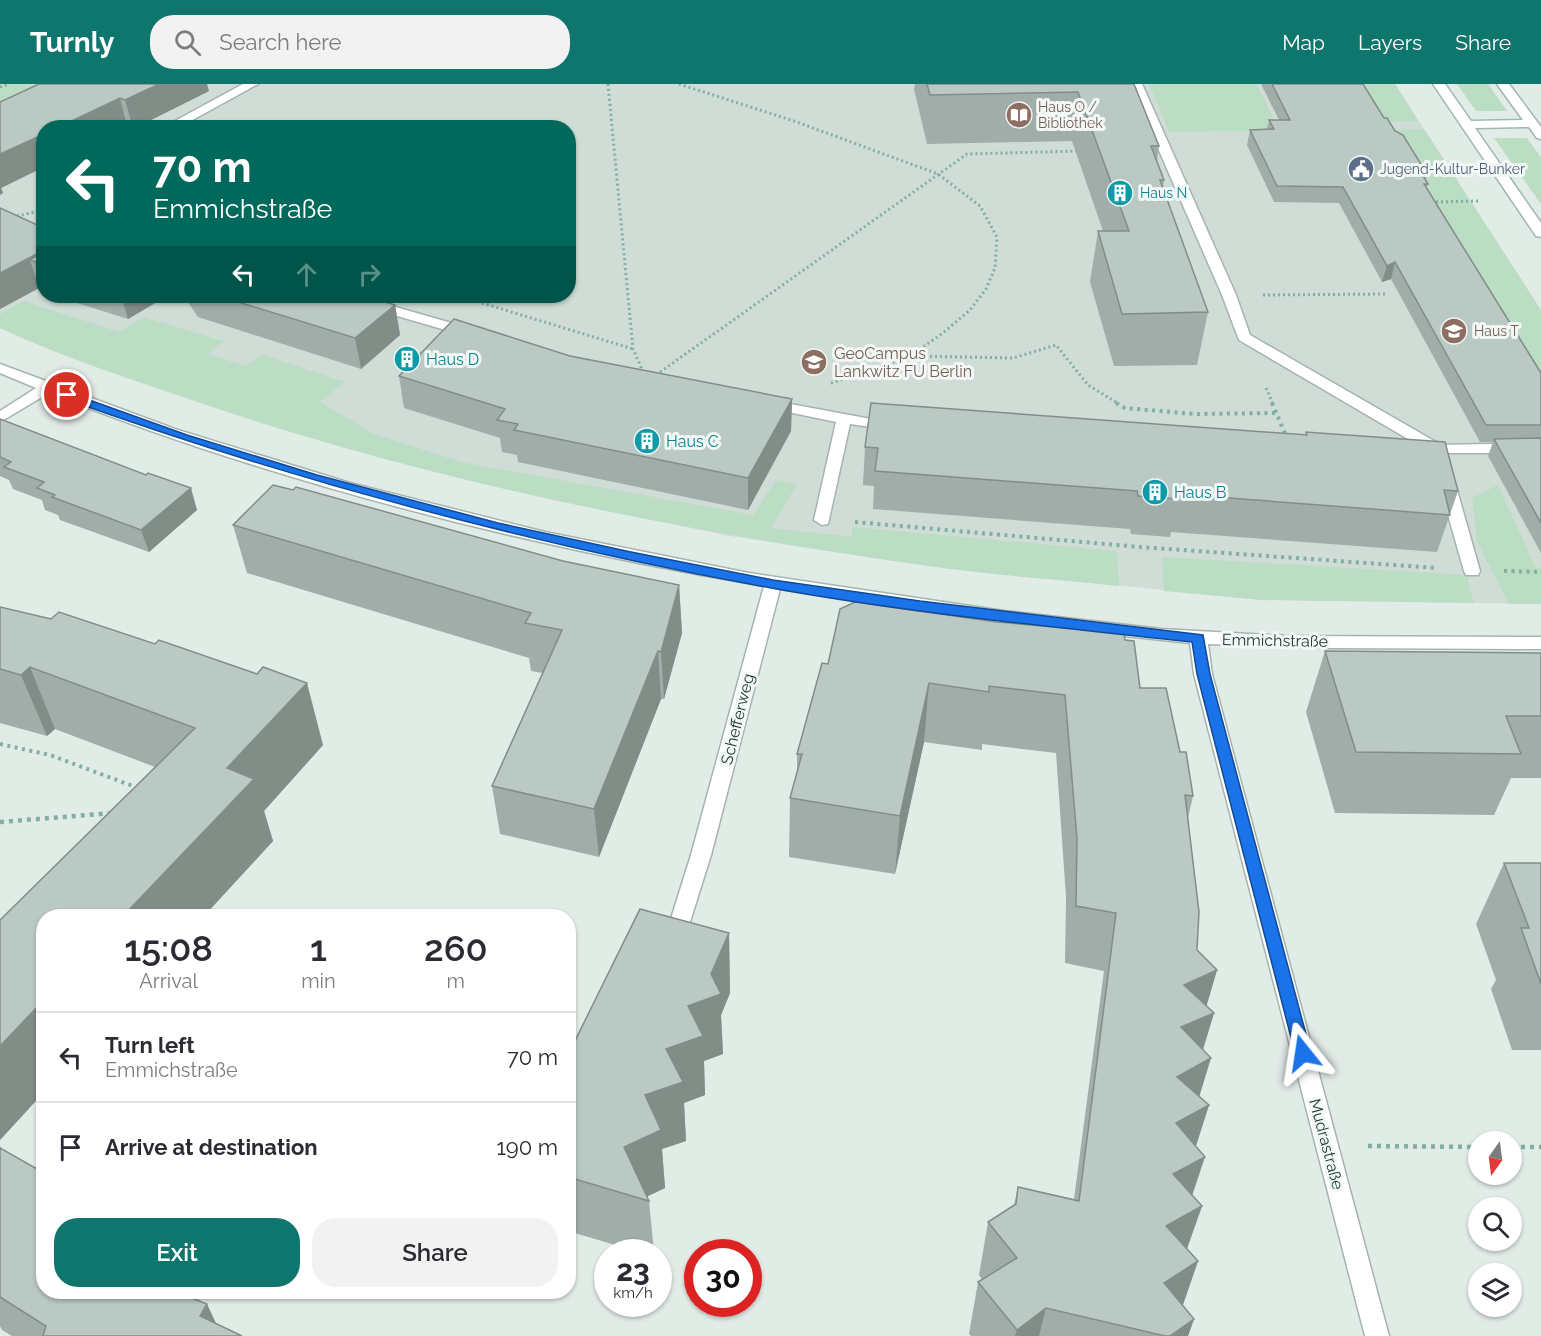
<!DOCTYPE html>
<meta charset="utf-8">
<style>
:root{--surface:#fff;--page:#f2f2f3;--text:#2b2b33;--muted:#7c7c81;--line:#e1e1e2;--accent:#0f766e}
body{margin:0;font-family:Raleway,sans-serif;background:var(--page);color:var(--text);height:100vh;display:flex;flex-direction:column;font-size:22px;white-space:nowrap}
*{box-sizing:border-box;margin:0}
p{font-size:20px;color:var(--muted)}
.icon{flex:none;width:33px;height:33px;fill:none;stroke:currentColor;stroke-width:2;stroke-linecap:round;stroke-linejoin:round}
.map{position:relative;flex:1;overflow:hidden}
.details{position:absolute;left:36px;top:825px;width:540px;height:390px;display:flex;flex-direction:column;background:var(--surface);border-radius:24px;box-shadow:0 2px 4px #0004}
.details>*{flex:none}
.banner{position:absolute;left:36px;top:36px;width:540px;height:183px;border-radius:24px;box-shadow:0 2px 4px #0004;background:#00695c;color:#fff;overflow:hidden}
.needle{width:39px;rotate:194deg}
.tools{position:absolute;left:1468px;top:1047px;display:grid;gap:12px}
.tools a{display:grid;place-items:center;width:54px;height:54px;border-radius:50%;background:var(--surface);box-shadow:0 2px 4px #0004;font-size:30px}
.speed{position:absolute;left:594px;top:1155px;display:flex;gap:12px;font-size:30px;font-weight:700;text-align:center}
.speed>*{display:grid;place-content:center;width:78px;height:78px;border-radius:50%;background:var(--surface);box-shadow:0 2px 4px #0004;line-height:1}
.speed small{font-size:15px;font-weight:400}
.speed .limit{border:9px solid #d22;background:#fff;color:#111}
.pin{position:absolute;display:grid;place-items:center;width:51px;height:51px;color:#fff;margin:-26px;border:3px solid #fff;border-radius:50%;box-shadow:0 2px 6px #0007}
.me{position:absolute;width:66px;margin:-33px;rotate:345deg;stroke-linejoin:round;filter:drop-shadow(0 0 4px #0008)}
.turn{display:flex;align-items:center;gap:21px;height:126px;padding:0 18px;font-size:27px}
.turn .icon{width:78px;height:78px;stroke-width:2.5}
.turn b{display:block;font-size:42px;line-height:51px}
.lanes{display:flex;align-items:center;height:57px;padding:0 18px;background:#0003;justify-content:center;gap:30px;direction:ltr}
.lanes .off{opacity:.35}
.eta{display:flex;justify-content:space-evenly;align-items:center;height:102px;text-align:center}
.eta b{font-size:36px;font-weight:600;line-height:42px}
.primary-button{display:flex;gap:12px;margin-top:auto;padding:12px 18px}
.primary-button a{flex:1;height:69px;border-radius:24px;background:var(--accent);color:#fff;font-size:24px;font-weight:600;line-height:69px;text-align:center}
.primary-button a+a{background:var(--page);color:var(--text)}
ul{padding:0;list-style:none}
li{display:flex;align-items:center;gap:18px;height:90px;padding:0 18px;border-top:2px solid var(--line)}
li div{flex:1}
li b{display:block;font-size:22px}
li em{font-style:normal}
header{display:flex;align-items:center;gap:36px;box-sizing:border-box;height:84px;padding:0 30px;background:var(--accent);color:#fff}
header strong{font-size:28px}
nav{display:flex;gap:33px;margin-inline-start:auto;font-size:21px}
.search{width:420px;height:54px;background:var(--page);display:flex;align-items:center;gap:15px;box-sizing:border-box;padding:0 21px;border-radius:24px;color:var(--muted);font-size:22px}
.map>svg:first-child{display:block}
</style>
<header>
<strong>Turnly</strong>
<div class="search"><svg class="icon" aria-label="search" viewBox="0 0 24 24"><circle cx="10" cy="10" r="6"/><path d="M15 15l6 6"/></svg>Search here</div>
<nav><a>Map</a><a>Layers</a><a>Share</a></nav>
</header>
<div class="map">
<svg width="1541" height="1252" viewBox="0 0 1541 1252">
<rect width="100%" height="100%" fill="#e2ece7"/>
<path fill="#d0dcd6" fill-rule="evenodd" d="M77,0H1395L1541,226V520L1262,516L926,482L724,451L535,411L394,377L271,342L158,304L0,244V35ZM44,44H568V212H44Z"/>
<g fill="#bbddc4">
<polygon points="0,0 77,0 0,35"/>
<polygon points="1149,0 1256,0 1280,46 1169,48"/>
<polygon points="1351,0 1395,0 1418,37 1372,38"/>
<polygon points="1457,0 1488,0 1507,27 1476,27"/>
<polygon points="1424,45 1541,226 1541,304 1417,106 1428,105 1381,46"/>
<polygon points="1494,54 1527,54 1541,73 1541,120"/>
<path d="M24,217L119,248L143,233L223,257L208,270L245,282L263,271L345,298L320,318L372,349L461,378L753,431L776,396L797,400L771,444L852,453V443L1117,467L1119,502C1054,495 988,491 923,481C681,447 438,399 206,321C137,297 66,275 0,244V230Z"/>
<polygon points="1498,401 1536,484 1541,484 1541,520 1509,520 1477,457 1472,414"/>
<polygon points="1162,473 1467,491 1474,519 1262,516 1164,507"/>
</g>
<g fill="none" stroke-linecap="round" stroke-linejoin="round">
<defs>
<g id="lane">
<polygon points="243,0 258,0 178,44 162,44"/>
<polygon points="1130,0 1142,0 1236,211 1250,251 1441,361 1541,359 1541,369 1418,369 1415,366 1420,362 1239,256 1222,211"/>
<polygon points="337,212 357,212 476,246 478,249 471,253 466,252 339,215"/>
<polygon points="769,316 871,335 892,336 900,341 892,346 850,340 828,440 822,441 814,436 836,338 764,323 762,320"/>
<polygon points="1447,394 1455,399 1480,487 1478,491 1466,491 1464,487 1439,399"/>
<polygon points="701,764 708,766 711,771 689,841 686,847 679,849 672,847 669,841 691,771 694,766"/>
</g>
<path id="street" d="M0,280L175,345L350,399L545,448L749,489L1004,527L1162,545L1286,552L1541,553V565L1328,564L1208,560L1212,590L1389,1252H1365L1194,590L1190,559L1004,539L780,505L711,771L708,776L701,778L694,776L691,771L764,502C521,461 278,399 49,309L0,338V327L36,304L0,289Z"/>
<polygon id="secondary" points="1433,0 1445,0 1471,37 1523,36 1497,0 1509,0 1541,43 1541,55 1537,54 1529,43 1475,44 1541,139 1541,153 1536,152"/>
</defs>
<use href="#lane" stroke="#a5b4ae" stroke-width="3"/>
<use href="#street" stroke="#a5b4ae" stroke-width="3"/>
<use href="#secondary" stroke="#a0b7af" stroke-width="3"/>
<g stroke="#82afa1" stroke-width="3" stroke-dasharray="2 3" stroke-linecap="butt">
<polyline points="608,0 633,265 644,290"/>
<polyline points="679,0 794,37 938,90 980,122 997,153 995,184 986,205 970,226 943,249 910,272 829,300"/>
<polyline points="0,3 8,0"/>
<polyline points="1431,118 1478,117"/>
<polyline points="12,133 44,126"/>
<polyline points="1263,211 1388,210"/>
<polyline points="482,219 633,265"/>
<polyline points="910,272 1013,274 1056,261 1088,301 1119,320"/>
<polyline points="656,291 967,70 1079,67"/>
<polyline points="1266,304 1273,320"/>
</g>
<g stroke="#82afa1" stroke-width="4" stroke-dasharray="3 4.5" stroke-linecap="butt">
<polyline points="1116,319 1125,324 1195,330 1277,329"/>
<polyline points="1272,319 1286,352"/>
<polyline points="855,438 1140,463 1437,484"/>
<polyline points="1504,487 1541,488"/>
<polyline points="0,660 50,671 138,704"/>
</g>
<g stroke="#82afa1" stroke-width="4.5" stroke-dasharray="4 5" stroke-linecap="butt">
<polyline points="0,738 113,729"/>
<polyline points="1368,1062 1479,1063"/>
<polyline points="1512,1063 1541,1063"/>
</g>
<use href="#lane" fill="#fff" fill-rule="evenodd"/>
<use href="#street" fill="#fff" fill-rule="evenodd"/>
<use href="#secondary" fill="#fff" fill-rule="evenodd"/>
</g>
<g fill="#a0ada8">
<polygon points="915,0 1134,0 1159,62 1157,77 1164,96 1163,104 1208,228 1197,281 1114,282 1090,198 1098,147 1103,147 1072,57 927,60 914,5"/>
<polygon points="1261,0 1363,0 1384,34 1427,90 1426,96 1428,100 1426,104 1541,289 1541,469 1488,372 1493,358 1480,358 1391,195 1382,198 1339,119 1274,118 1247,61 1250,46 1267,45 1269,36 1279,36"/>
<polygon points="209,7 135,44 127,42 1,104 3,109 0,111 0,18"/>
<polygon points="0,124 44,144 44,208 40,207 39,204 0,225"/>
<polygon points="55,212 167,212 128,235"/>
<polygon points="184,212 366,212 395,221 400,251 361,285 198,233"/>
<polygon points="570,272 792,315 791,347 748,426 518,378 517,371 502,368 500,354 404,324 399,292"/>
<polygon points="0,335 197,426 149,468 60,436 58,431 45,426 42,416 13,405 9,396 0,392"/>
<polygon points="1306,348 1458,407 1437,468 1171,448 1170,453 1131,450 1130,445 873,425 874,402 863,401 865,363 1305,351"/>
<polygon points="233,441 563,477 679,501 682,549 664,615 661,615 599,773 500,750 492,702 543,589 531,587 529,574 247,489"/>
<polygon points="0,523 323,661 264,727 273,757 204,832 44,832 44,1008 0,1056 0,836 155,683 55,645 47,652 0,639"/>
<polygon points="1125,556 1140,604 1180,668 1193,712 1188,734 1197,866 1217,886 1206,922 1214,929 1203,966 1199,1012 1209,1021 1196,1062 1192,1112 1202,1122 1187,1164 1198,1177 1183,1221 1194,1235 1188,1252 971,1252 969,1250 978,1198 982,1195 979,1191 988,1138 1014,1121 1018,1103 1074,1115 1104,887 1065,879 1066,813 1056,669 982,660 982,666 924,658 895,790 789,773 790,714 797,690 797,670 828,580"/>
<polygon points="1325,567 1541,569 1541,694 1511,694 1494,731 1335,729 1306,628"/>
<polygon points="1504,779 1541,779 1541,966 1512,966 1491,905 1496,896 1476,840"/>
<polygon points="729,849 730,909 721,931 723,970 704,977 705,1011 684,1019 686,1057 662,1065 665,1104 647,1112 649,1117 654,1168 639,1168 568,1147 568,971"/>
<polygon points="0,1062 2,1065 44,1208 216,1239 242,1252 12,1252 2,1246 0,1242"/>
</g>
<g fill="#828d88">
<polygon points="159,0 207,0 209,7 135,44 133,44 125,16"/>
<polygon points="120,14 127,42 125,44 57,44"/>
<polygon points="44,50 44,83 1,104 3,109 0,111 0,70"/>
<polygon points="44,166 44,181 30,176 39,204 0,225 0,189"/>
<polygon points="1395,178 1391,195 1382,198 1387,182"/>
<polygon points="121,212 167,212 128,235"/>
<polygon points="395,221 400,251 361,285 355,254"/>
<polygon points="792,315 791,347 748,426 748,394"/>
<polygon points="191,404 197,426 149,468 141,446"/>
<polygon points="679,501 682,549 664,615 661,568"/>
<polygon points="658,567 661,615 599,773 594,725"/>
<polygon points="30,583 55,645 47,652 21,591"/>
<polygon points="307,599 323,661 264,727 273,757 204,832 123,832 227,684"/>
<polygon points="929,599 924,658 895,790 900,732"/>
<polygon points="729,849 730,909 721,931 723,970 704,977 705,1011 684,1019 686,1057 662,1065 665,1104 642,1115 624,1063 645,1011 666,965 688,922 711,890"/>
<polygon points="1217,886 1203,934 1214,929 1198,981 1211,974 1194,1030 1209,1021 1191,1077 1161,1048 1184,901"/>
<polygon points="44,916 44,1008 0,1056 0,962"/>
<polygon points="1205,1073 1187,1127 1173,1090"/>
<polygon points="1202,1122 1183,1176 1166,1142"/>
<polygon points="1198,1177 1180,1229 1164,1199"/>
<polygon points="207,1220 222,1252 200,1232"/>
<polygon points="1046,1224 1039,1252 1015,1252 1017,1246"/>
<polygon points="1194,1235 1188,1252 1170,1252"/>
</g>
<g fill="#bac9c3" stroke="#828d88" stroke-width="1.5">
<polygon points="39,0 159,0 125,16 120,14 57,44 44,44 44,50 0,70 0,18"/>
<polygon points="927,0 1134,0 1159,62 1151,62 1164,96 1160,96 1208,228 1122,230 1098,147 1129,147 1078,8 930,11"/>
<polygon points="1272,0 1363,0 1384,34 1387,34 1395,47 1403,51 1427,90 1422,90 1428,100 1424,100 1541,289 1541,341 1486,341 1395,178 1387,182 1343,103 1277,102 1250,46 1274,45 1269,36 1290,36"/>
<polygon points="0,124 44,144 44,166 0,189"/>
<polygon points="44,167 44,181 30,176"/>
<polygon points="219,212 366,212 395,221 355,254"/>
<polygon points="454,235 570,272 792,315 748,394 514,346 518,340 497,336 505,325 399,292"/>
<polygon points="871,319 1307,351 1306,348 1445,358 1458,407 1444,406 1450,431 1177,410 1177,415 1138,412 1137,407 875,387 878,364 865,363"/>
<polygon points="0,335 146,391 148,389 191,404 141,446 52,413 55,411 37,404 44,398 4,383 11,378 0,373"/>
<polygon points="1541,354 1541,439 1494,355"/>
<polygon points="273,401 293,406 296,403 563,477 679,501 661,568 658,567 594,725 492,702 562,546 525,539 531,529 233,441"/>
<polygon points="855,518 997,538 1124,549 1125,556 1134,557 1140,604 1166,604 1180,668 1186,668 1193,712 1185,711 1199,828 1197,866 1217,886 1184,901 1214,929 1181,943 1211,974 1177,993 1209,1021 1176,1039 1205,1073 1173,1090 1202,1122 1166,1142 1198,1177 1164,1199 1194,1235 1170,1252 1165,1252 1046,1224 1017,1246 978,1198 1017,1174 988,1138 1016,1120 1018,1103 1079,1117 1116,829 1076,822 1077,755 1065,611 989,602 989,608 929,599 900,732 790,714 802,670 797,670 822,579 828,580 840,525"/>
<polygon points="0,523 51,535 59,528 155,560 159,556 257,590 263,583 307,599 227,684 254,695 123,832 44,832 44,916 0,962 0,836 195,644 30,583 21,591 0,585"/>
<polygon points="1325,567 1541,569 1541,632 1506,632 1521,670 1356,668"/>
<polygon points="1504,779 1541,779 1541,900 1521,844 1529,844"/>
<polygon points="640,825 729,849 711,890 721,910 688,922 703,952 666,965 683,998 645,1011 661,1046 624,1063 649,1117 568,1093 568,971"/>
<polygon points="0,1064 44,1089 44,1208 177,1208 207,1220 200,1232 242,1252 43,1252 46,1242 0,1213"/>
</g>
<path fill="#1a73e8" stroke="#114b97" stroke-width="1.5" d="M67,308L187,351L317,391L498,439L631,468L773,496L920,517L1203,551L1210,590L1311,969L1309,974L1303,976L1297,974L1295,969L1197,590L1192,558C1052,543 910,529 771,504C530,460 294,397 63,314L61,311Z"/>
<defs>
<symbol id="library-disc" viewBox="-11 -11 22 22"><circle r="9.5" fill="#8d6e63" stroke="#f2f8f5"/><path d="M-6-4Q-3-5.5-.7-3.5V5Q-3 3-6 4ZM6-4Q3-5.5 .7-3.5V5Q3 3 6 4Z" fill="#fff"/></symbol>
<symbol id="civic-disc" viewBox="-11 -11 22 22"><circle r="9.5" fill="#5c6f8a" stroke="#f2f8f5"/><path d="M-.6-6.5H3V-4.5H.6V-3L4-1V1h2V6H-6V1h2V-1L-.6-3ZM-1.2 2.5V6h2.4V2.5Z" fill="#fff"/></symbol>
<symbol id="building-disc" viewBox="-11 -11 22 22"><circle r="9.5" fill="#0f9aa8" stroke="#f2f8f5"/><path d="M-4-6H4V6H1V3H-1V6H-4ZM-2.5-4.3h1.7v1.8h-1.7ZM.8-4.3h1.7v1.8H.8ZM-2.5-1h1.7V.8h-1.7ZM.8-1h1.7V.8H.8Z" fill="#fff"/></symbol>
<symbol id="university-disc" viewBox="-11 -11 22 22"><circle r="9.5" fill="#8d6e63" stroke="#f2f8f5"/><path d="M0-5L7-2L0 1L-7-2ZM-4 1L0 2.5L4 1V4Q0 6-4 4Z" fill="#fff"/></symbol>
</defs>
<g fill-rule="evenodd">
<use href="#library-disc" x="1004" y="16" width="30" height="30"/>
<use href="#civic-disc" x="1346" y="70" width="30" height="30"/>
<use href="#building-disc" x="1105" y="94" width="30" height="30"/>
<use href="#university-disc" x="1439" y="232" width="30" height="30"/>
<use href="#building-disc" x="392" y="260" width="30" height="30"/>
<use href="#university-disc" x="799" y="263" width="30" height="30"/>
<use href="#building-disc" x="632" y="342" width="30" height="30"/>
<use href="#building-disc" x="1140" y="393" width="30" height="30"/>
</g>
<g text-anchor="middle" stroke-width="6" stroke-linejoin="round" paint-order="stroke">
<g font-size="14" fill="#785e54" stroke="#f2f8f5" text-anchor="start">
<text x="1038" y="28">Haus O /<tspan x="1038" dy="16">Bibliothek</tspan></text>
<text x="1474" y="252">Haus T</text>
</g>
<g font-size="14" fill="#4e5e75" stroke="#f2f8f5" text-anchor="start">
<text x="1380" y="90">Jugend-Kultur-Bunker</text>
</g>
<g font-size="14" fill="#0d838f" stroke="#f2f8f5" text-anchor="start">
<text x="1140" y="114">Haus N</text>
</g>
<g font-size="16" fill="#785e54" stroke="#f2f8f5" text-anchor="start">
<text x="834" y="275">GeoCampus<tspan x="834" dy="18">Lankwitz FU Berlin</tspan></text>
</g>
<g font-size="16" fill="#0d838f" stroke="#f2f8f5" text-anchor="start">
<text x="426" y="281">Haus D</text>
<text x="666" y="363">Haus C</text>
<text x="1174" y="414">Haus B</text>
</g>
<g font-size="16" fill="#223c35" stroke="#f2f8f5">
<text transform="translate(1275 556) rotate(1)" y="6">Emmichstraße</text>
<text transform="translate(737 635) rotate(-76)" y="6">Schefferweg</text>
<text transform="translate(1327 1060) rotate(75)" y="6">Mudrastraße</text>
</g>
</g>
</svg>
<div class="tools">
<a><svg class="needle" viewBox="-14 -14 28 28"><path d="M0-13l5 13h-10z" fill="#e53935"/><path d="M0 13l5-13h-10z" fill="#7c7c81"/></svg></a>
<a><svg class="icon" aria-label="search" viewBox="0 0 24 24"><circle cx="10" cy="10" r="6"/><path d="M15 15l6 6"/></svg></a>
<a><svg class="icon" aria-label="layers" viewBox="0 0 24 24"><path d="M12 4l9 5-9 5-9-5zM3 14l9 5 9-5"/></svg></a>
</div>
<div class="speed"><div>23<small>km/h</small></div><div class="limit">30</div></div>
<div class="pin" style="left:67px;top:311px;background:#d93025"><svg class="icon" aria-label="arrive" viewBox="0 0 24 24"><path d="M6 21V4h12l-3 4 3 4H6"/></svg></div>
<svg class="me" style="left:1303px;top:969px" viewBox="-20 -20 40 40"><path d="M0-17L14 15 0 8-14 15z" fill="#1a73e8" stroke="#fff" stroke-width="4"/></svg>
<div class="banner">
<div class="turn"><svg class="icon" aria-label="left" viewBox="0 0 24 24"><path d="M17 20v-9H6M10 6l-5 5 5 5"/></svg><div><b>70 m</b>Emmichstraße</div></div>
<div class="lanes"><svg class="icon" aria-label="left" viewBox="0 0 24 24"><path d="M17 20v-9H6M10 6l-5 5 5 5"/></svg><svg class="icon off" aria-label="ahead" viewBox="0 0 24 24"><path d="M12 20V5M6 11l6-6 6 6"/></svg><svg class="icon off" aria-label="right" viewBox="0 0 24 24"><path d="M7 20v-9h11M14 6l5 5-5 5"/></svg></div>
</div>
<section class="details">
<div class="eta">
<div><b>15:08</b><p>Arrival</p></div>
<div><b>1</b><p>min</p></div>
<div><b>260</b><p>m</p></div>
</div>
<ul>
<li><svg class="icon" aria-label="left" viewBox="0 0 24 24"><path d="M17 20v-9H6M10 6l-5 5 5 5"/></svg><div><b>Turn left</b><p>Emmichstraße</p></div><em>70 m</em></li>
<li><svg class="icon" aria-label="arrive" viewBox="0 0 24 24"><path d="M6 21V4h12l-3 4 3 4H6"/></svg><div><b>Arrive at destination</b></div><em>190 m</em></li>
</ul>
<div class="primary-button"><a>Exit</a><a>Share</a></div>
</section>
</div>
